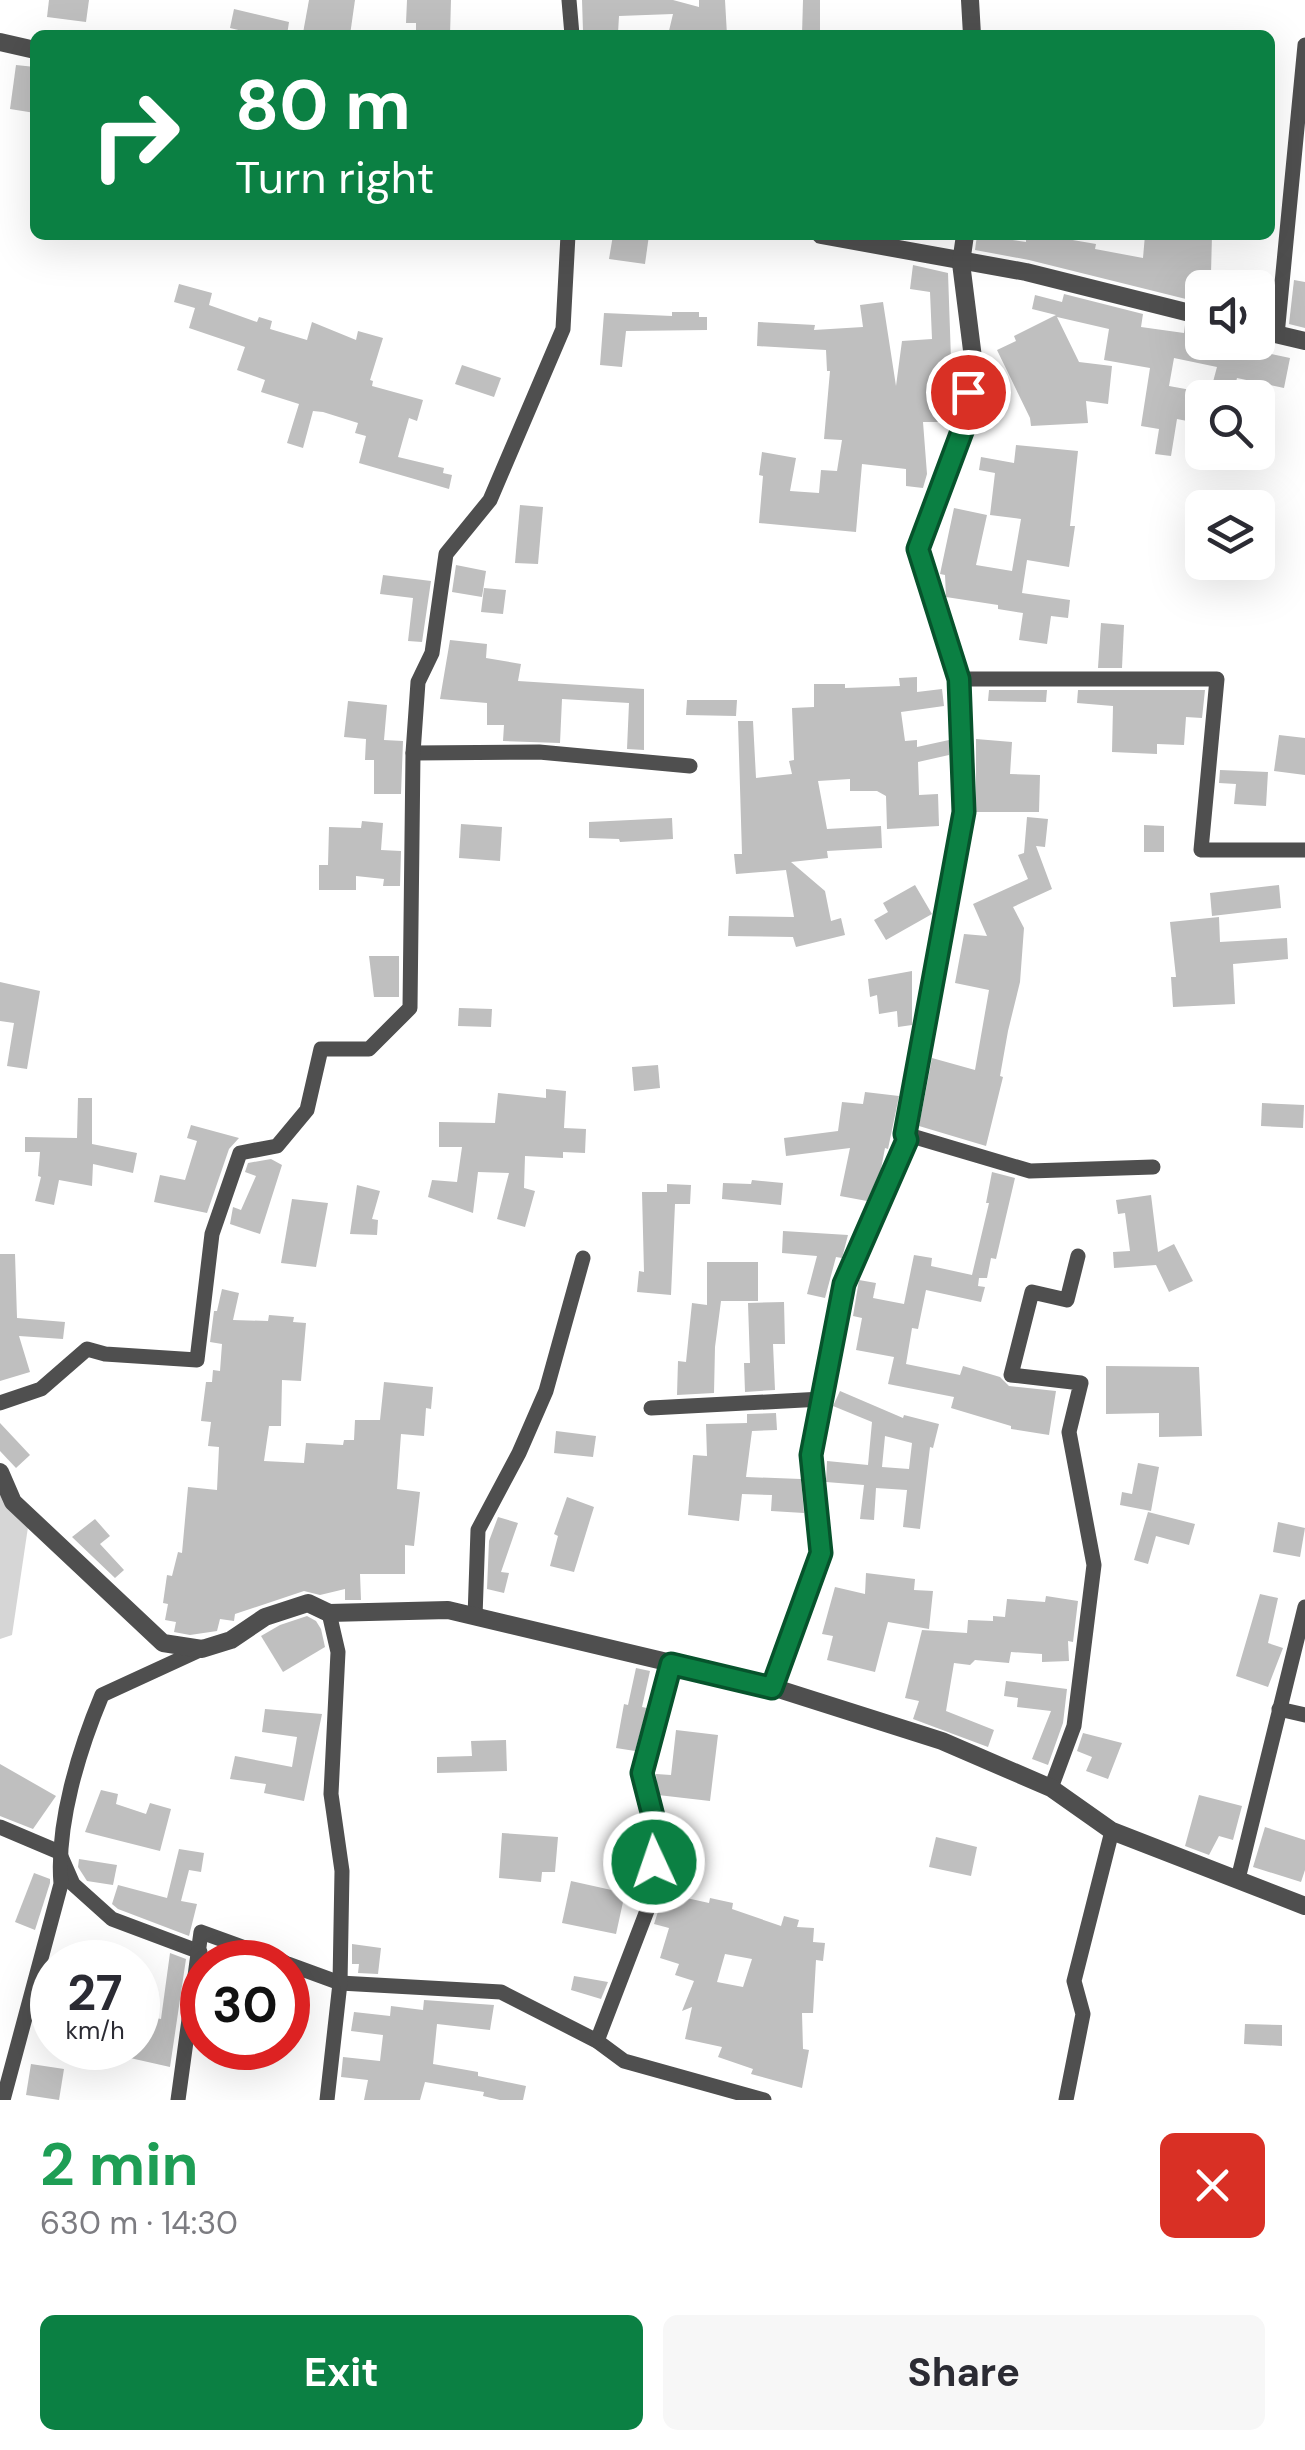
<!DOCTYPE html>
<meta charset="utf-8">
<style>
:root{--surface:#fff;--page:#f7f7f7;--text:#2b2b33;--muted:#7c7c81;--accent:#0b8043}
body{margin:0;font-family:"DM Sans",sans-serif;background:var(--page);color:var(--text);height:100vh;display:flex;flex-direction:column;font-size:38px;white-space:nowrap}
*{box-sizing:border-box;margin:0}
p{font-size:32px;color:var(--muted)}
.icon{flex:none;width:55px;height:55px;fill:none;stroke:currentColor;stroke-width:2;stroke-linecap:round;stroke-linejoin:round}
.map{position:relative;height:2100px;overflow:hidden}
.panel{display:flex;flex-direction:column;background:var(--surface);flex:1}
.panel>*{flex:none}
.banner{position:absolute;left:30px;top:30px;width:1245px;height:210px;border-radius:15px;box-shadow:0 10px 40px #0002;background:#0b8043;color:#fff;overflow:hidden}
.fabs{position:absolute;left:1185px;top:270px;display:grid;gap:20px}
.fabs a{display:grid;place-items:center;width:90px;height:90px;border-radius:15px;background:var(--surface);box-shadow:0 10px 40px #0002;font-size:50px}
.speed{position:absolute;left:30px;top:1940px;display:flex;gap:20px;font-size:50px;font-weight:700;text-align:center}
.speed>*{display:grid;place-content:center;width:130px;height:130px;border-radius:50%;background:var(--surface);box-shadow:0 10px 40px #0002;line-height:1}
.speed small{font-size:25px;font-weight:400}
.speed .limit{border:15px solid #d22;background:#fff;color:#111}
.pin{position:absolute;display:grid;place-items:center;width:85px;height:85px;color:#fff;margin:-42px;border:5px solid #fff;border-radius:50%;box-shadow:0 2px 10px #0007}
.me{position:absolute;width:110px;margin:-55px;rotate:357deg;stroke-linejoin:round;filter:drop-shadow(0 0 8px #0008)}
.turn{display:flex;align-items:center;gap:35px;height:210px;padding:0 40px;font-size:45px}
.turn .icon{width:130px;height:130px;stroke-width:2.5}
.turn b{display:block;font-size:70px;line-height:85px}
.round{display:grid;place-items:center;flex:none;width:105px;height:105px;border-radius:15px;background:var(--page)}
.head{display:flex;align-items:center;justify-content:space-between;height:170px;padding:0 40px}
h1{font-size:60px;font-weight:700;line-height:75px;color:#1e9e55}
.action{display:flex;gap:20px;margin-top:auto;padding:20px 40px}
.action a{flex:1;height:115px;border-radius:15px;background:var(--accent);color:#fff;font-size:40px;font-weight:700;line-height:115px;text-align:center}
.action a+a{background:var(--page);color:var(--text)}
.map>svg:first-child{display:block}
</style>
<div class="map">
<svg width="1305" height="2100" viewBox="0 0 1305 2100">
<rect width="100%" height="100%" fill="#fff"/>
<polygon fill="#d6d6d6" points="0,1493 28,1527 12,1635 0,1639"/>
<g fill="#bfbfbf" fill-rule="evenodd">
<polygon points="49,0 89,0 86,22 47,17"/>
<polygon points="309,0 355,0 350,35 303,33"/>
<polygon points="407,0 451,0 450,35 416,35 416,23 406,23"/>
<polygon points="582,0 673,0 699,7 699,0 725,0 727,35 668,35 673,14 619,16 618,33 583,31"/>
<polygon points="803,0 820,0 820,34 802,35"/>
<polygon points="234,9 289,22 287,35 259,35 230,28"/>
<polygon points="16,65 35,67 35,113 10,109"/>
<polygon points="613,235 649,235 645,264 609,259"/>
<polygon points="977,235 1026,242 1026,235 1061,235 1061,238 1096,244 1095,249 1143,258 1145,235 1212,235 1211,273 1252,280 1251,288 1202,288 1202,303 1029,260 975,250"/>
<polygon points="913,265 948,273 952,388 949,422 923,422 927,474 923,488 906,486 906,469 862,464 856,532 759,523 763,476 759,475 762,452 796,458 790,491 819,493 821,470 837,471 842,440 824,439 830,371 827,371 826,350 757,346 758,322 815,325 814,330 863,327 860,305 883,302 896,386 902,341 932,339 930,292 910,289"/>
<polygon points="1294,280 1305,282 1305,328 1289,324"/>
<polygon points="179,284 212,293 209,305 257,322 259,317 272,321 270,329 307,340 312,322 356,340 358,331 383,338 370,380 373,381 372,386 423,400 417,421 409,418 398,457 444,468 443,473 452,475 449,489 359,463 366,436 355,433 358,423 323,412 313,411 303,448 287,443 299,404 261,392 265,380 237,370 245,347 189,328 195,308 174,302"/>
<polygon points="1064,294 1143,314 1141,327 1184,333 1185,325 1202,328 1202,342 1254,342 1252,350 1290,358 1284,388 1237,378 1232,398 1210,393 1217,367 1174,358 1169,386 1202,392 1202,424 1177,419 1171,456 1155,454 1159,429 1141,426 1150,368 1104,360 1109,329 1057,317 1079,362 1112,366 1108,404 1086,401 1088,423 1031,426 1030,418 997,350 1016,341 1014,336 1056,315 1032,309 1035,295 1062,302"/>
<polygon points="672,312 699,312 699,317 707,317 707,330 626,331 622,367 600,365 604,313 672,316"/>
<polygon points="462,365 501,378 494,397 455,384"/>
<polygon points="1016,445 1078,451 1070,526 1075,526 1069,567 1027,560 1022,593 1070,600 1068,618 1051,616 1047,644 1019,640 1023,613 998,609 998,605 946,597 945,575 940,574 954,508 987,515 976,565 1012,571 1021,519 990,515 995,473 979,470 981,457 1014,463"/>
<polygon points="520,505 543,507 538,564 515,563"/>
<polygon points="456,565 486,571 482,597 452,592"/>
<polygon points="383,575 431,581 422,642 408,641 413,598 380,594"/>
<polygon points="484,588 506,590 503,614 481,612"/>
<polygon points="1101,623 1124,625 1122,668 1098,668"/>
<polygon points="450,640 487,644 486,658 521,664 518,681 644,689 644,750 627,749 629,703 562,699 560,743 503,741 504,725 487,725 487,703 440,699"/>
<polygon points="917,677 917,692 942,689 944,706 901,712 905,741 917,740 917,747 949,740 949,755 918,762 919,795 938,794 939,826 887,829 886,796 877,791 850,791 850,779 818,781 827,829 881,826 882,848 827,851 828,858 791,862 825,891 831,921 841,918 845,935 796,947 793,937 728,936 729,916 794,917 786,870 736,874 734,854 742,854 738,721 753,721 756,778 792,774 789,761 794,760 792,708 814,707 814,684 845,684 845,688 900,686 899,678"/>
<polygon points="989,690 1047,690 1046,702 988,701"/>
<polygon points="1078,690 1205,690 1202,718 1186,717 1184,745 1157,744 1157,754 1112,752 1113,706 1077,703"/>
<polygon points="687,700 737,700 736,716 686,715"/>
<polygon points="348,701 387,705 384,740 403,741 401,794 374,794 374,760 365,760 366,739 344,737"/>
<polygon points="1279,735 1305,738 1305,775 1274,771"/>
<polygon points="976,739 1012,742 1010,774 1040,775 1039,812 976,812"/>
<polygon points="1220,770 1268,772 1266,806 1234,804 1236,784 1219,783"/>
<polygon points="1027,817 1048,819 1045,847 1036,846 1052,889 1013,907 1024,928 1020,982 1008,1031 1000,1076 1003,1077 986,1146 919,1126 932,1058 975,1070 989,990 955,983 964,934 987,936 973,904 1028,879 1018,855 1024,853"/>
<polygon points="672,818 673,839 620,842 619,839 589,838 589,822"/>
<polygon points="362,821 383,823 381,850 401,851 400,886 383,886 384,879 356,876 356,890 319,890 319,865 328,865 329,827 361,828"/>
<polygon points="461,824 502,827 500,861 459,858"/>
<polygon points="1144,825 1164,826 1164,852 1144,852"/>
<polygon points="915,885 932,914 886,940 874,920 888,912 883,903"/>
<polygon points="1279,885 1281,908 1212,916 1210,893"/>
<polygon points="1219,917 1220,942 1287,938 1288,959 1233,964 1235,1004 1173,1007 1171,977 1176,977 1170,922"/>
<polygon points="369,956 399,956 399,997 374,997"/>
<polygon points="912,971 912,1025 898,1027 897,1011 879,1014 877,995 870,997 868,979"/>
<polygon points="0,982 40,991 27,1069 7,1066 14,1023 0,1021"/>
<polygon points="459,1008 492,1009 491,1027 458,1026"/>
<polygon points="658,1065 660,1088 634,1091 632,1067"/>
<polygon points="546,1089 566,1091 564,1128 586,1129 585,1153 563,1152 563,1158 525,1156 524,1188 535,1191 525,1227 497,1219 509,1173 478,1172 473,1213 428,1197 432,1180 457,1182 462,1147 439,1147 439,1122 495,1123 498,1093 546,1098"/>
<polygon points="865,1092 899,1096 888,1149 885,1148 881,1169 867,1201 840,1196 850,1148 786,1156 784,1138 838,1131 842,1102 863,1104"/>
<polygon points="78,1098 92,1098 92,1144 137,1153 133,1173 93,1164 92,1186 59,1180 54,1205 35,1201 41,1177 38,1176 40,1152 25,1152 25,1137 77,1138"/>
<polygon points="1262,1103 1304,1105 1303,1128 1261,1126"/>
<polygon points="191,1125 239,1138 229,1149 207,1213 154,1202 160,1175 185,1180 197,1141 187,1138"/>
<polygon points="271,1159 282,1165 260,1234 230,1224 233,1207 241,1210 256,1176 245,1172 248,1163"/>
<polygon points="992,1172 1015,1178 996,1259 991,1258 987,1278 979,1278 978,1286 985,1287 981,1302 926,1290 918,1329 912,1328 906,1364 960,1375 963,1366 1000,1377 1009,1386 1056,1391 1049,1435 1011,1429 1011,1426 951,1408 954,1397 888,1384 894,1357 856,1350 862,1318 853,1316 859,1280 876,1283 873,1298 904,1304 914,1255 932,1258 931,1266 972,1275 989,1203 986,1203"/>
<polygon points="752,1180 783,1183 781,1205 722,1199 723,1183 751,1184"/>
<polygon points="667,1184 691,1185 690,1204 675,1204 671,1295 637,1292 639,1271 644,1272 642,1192 667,1192"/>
<polygon points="357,1185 380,1191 372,1219 378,1220 377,1235 350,1234"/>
<polygon points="1151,1195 1158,1252 1174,1244 1193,1281 1169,1292 1156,1265 1114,1268 1113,1252 1130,1251 1125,1213 1118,1214 1116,1200"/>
<polygon points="292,1199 328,1203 316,1267 281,1263"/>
<polygon points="783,1231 848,1235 842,1258 836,1257 825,1298 807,1294 817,1256 782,1253"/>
<polygon points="0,1254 15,1254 17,1318 65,1322 63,1339 19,1336 30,1372 0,1381"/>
<polygon points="707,1262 758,1262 758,1301 721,1301 715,1347 714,1393 677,1395 678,1361 686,1362 692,1303 707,1305"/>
<polygon points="222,1289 239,1293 233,1320 268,1321 269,1315 294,1317 293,1322 306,1323 301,1381 282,1380 281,1426 269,1426 264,1461 304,1463 306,1443 343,1445 344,1440 354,1440 355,1420 380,1420 384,1382 433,1387 431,1409 426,1408 424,1436 401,1434 397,1489 420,1492 414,1546 405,1545 405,1574 360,1574 361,1600 345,1600 345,1589 320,1595 304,1591 235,1614 234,1621 220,1619 217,1631 190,1635 174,1632 176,1622 165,1620 168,1604 163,1603 167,1575 172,1576 178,1552 182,1553 188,1487 217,1490 219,1447 208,1446 211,1422 201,1421 206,1382 212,1382 213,1370 220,1371 222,1344 210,1342 214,1311 217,1311"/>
<polygon points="784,1302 785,1344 773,1344 775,1390 745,1392 744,1363 750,1363 748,1303"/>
<polygon points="1106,1366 1199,1367 1202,1436 1159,1437 1159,1413 1106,1414"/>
<path d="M840,1391L903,1418L904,1415L939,1424L933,1448L930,1447L920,1529L903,1527L907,1490L876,1488L874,1520L860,1519L864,1485L826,1482L827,1461L868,1465L872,1422L833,1406ZM885,1436L912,1443L909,1469L882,1467Z"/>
<polygon points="776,1413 777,1430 752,1431 746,1477 801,1479 804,1513 771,1511 772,1495 742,1494 739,1521 688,1515 693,1455 707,1456 706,1424 747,1423 747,1414"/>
<polygon points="0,1423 30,1455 16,1468 0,1451"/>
<polygon points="556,1431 596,1436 593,1457 554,1453"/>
<polygon points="1138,1463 1159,1467 1151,1511 1120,1505 1122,1492 1132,1494"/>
<polygon points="567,1497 594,1507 574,1572 550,1566 558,1536 554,1534"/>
<polygon points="1148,1512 1195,1524 1189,1545 1156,1536 1148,1564 1134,1560"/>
<polygon points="498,1517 518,1523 501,1572 509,1573 504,1593 487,1589 489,1541"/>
<polygon points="95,1519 110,1536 100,1544 124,1570 115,1578 72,1537"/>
<polygon points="1278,1522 1305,1528 1300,1557 1273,1552"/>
<polygon points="866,1573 915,1579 914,1590 933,1591 929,1629 888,1622 875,1672 827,1660 833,1636 822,1634 835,1587 865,1594"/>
<polygon points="1260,1594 1278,1598 1268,1643 1283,1648 1268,1687 1236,1676"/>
<polygon points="1046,1596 1078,1601 1073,1642 1068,1641 1069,1661 1042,1662 1042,1654 1011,1652 1009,1663 975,1660 970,1665 954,1663 946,1711 994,1730 988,1747 913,1719 919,1701 905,1698 922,1630 967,1633 968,1620 993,1621 993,1616 1005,1617 1007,1599 1045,1602"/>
<polygon points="307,1616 316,1621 321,1629 325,1647 283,1672 261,1636 280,1625"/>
<polygon points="636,1668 650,1671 642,1707 647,1708 635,1751 616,1748 624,1704 628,1705"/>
<polygon points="1006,1681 1067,1689 1063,1723 1048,1765 1032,1759 1051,1711 1017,1707 1018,1698 1004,1696"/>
<polygon points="265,1709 322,1714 304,1801 264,1793 266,1784 230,1779 235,1756 292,1767 297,1737 262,1732"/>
<polygon points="676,1730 718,1735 710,1801 658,1795 656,1774 671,1775"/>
<polygon points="1083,1733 1122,1743 1108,1779 1086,1771 1092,1757 1077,1751"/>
<polygon points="506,1740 507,1771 437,1773 437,1757 472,1756 471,1741"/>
<polygon points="0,1764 56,1796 33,1829 0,1816"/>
<polygon points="101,1790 118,1794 116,1804 146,1814 150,1803 171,1809 160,1851 85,1832"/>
<polygon points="1199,1795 1242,1806 1233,1840 1219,1836 1209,1855 1185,1846"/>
<polygon points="1265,1827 1305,1840 1305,1870 1301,1882 1253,1867"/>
<polygon points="502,1833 558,1837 555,1872 542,1872 541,1882 499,1878"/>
<polygon points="936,1837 977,1847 971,1876 929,1867"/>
<polygon points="179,1849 204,1853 201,1872 189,1870 181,1901 197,1904 189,1936 118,1909 112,1904 118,1885 167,1898"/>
<polygon points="79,1859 117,1865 113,1885 87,1881 78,1867"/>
<polygon points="34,1873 50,1879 50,1883 35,1930 15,1922"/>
<polygon points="571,1881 625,1893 616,1934 562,1923"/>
<path d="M664,1893L709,1903L710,1898L733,1903L732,1909L781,1926L784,1916L799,1920L797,1927L814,1928L813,1942L825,1943L823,1961L816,1960L813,2013H802L803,2049L809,2050L802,2088L751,2074L753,2069L718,2057L722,2047L685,2039L692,2007L682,2011L694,1981L675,1975L679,1964L660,1958L669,1928L654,1924ZM725,1954L752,1959L743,1987L717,1982Z"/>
<polygon points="352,1944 381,1948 378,1974 358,1973 359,1964 352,1964"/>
<polygon points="170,1953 186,1959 170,2067 108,2053 109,2048 138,2048 138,2014 161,2019"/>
<polygon points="574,1976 608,1982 601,1999 571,1990"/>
<polygon points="424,2000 494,2005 490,2030 437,2024 433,2064 478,2072 478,2076 526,2086 523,2100 500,2100 483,2096 484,2092 425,2082 420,2100 364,2100 368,2080 341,2077 343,2057 380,2061 383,2035 351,2031 354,2012 390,2016 391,2006 423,2010"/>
<polygon points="1245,2024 1282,2025 1282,2046 1244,2044"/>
<polygon points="31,2064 64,2069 59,2100 26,2095"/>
</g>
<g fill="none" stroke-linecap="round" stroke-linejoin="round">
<g stroke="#4f4f4f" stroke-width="15">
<polyline points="569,0 572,35"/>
<polyline points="1277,335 1305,45"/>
<polyline points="959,679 1217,679 1201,850 1305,850"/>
<polyline points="413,753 539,752 690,766"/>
<polyline points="905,1134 1030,1171 1153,1167"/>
<polyline points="0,1403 41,1389 87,1349 105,1354 197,1360 212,1234 240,1153 277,1146 307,1110 321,1049 369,1049 410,1008 413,753 418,682 432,653 446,554 490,500 563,329 568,235"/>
<polyline points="651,1408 822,1399"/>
<polyline points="475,1617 478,1530 519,1453 546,1391 583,1258"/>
<polyline points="1279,1709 1305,1715"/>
<polyline points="1051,1788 1074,1726 1094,1565 1069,1432 1081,1383 1011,1375 1032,1292 1067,1300 1078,1256"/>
<polyline points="0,1827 59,1852 73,1884 112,1919 200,1952"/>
<polyline points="1238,1879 1305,1607"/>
<polyline points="288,1964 340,1983 501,1992 597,2041 624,2061 764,2100"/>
<polyline points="597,2041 653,1895 655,1828 641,1773 671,1664"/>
<path d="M3,2100L61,1884C56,1824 79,1750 102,1695L202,1649"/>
<polyline points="178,2100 201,1932 284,1962"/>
<polyline points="327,2100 340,1983 342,1871 331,1794 338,1652 329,1613"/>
<polyline points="1066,2100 1083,2014 1074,1981 1112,1831"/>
</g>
<g stroke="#4f4f4f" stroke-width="18">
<polyline points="970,0 972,35"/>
<polyline points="0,42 35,50"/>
<polyline points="821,235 1026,272 1202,316"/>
<polyline points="1258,330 1305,341"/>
<polyline points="0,1472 13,1502 163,1643 202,1649 231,1640 265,1617 308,1603 329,1613 448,1610 772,1687 942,1741 1051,1788 1112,1831 1305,1906"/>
<polyline points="772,1687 821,1553 811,1455 844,1284 907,1140 905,1134 964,812 959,679 918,549 964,426 973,358 961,263 965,235"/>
</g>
</g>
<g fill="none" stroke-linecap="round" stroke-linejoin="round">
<defs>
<polyline id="route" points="654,1862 656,1828 642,1773 671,1664 772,1688 821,1553 811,1455 844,1284 907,1140 905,1134 964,812 959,679 918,549 964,426 968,392"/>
</defs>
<use href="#route" stroke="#07532c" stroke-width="25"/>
<use href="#route" stroke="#0b8043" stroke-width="18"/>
</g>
</svg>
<div class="fabs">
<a><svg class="icon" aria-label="sound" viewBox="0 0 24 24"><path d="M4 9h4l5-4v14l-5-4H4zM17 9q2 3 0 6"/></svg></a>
<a><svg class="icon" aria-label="search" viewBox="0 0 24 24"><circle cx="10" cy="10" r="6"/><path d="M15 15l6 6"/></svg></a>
<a><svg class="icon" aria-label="layers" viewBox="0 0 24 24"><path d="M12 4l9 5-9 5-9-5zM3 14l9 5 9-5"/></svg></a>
</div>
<div class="speed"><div>27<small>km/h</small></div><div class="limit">30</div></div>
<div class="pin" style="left:968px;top:392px;background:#d93025"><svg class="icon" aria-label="arrive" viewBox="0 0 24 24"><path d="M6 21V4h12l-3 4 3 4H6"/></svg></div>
<svg class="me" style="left:654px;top:1862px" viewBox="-20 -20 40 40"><circle r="17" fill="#0b8043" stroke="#fff" stroke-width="3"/><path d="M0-11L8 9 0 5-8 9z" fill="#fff"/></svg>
<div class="banner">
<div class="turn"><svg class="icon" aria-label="right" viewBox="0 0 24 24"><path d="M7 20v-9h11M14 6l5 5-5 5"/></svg><div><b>80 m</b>Turn right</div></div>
</div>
</div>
<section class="panel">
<div class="head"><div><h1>2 min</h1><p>630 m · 14:30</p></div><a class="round" style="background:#d93025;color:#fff"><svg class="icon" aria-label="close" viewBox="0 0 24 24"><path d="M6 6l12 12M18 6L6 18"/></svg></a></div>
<div class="action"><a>Exit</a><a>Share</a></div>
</section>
